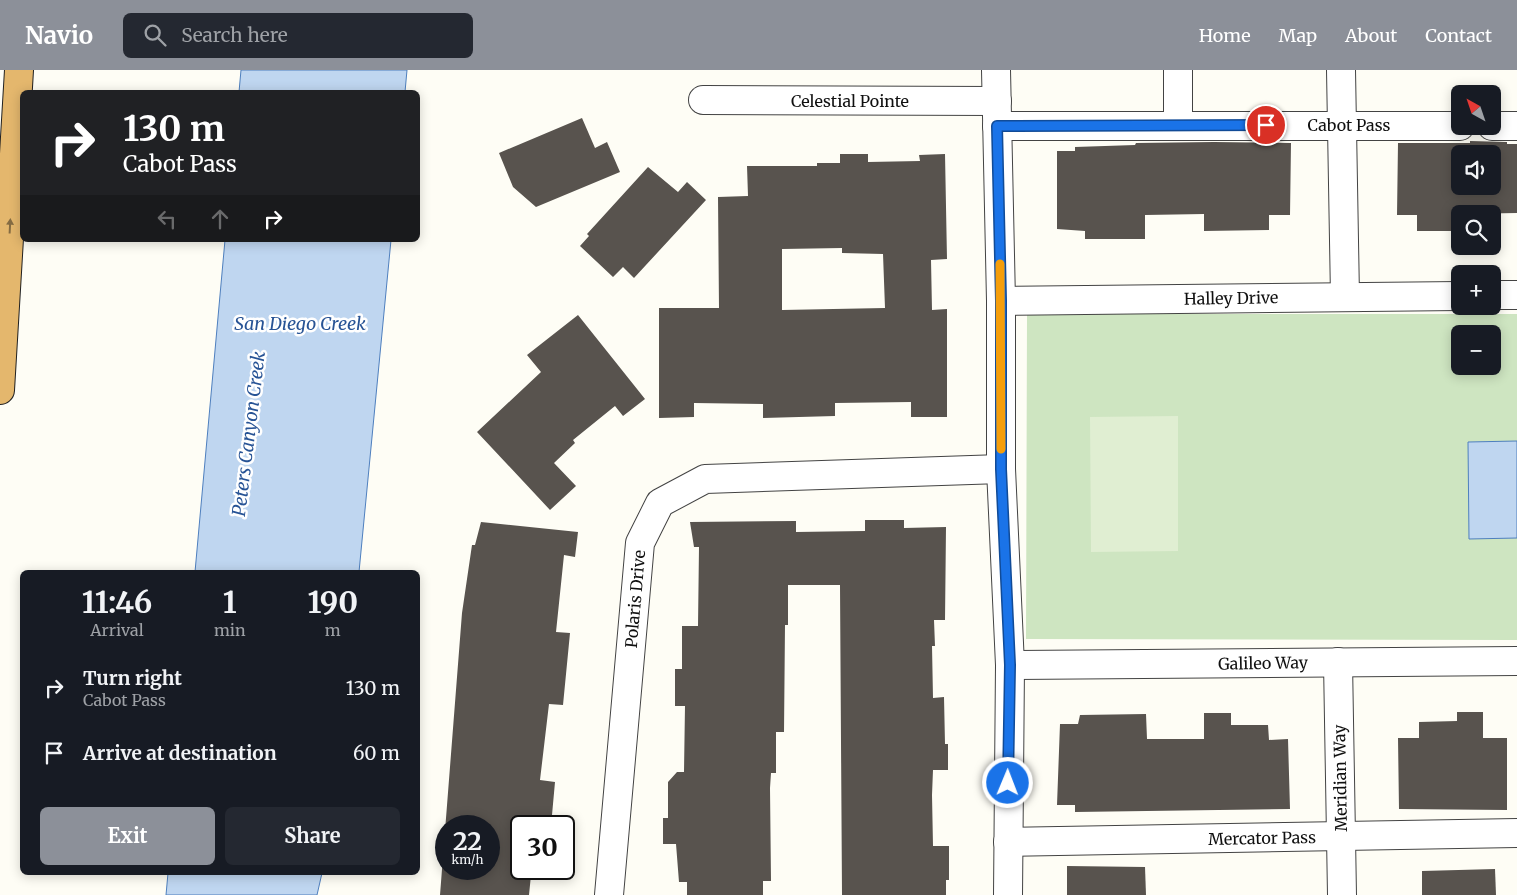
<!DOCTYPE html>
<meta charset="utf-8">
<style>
:root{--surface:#171b24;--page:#242831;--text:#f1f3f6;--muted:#9ea1a6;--accent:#8c9099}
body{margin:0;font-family:Merriweather,serif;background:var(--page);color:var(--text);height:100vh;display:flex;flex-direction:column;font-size:19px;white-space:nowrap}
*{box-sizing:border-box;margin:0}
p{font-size:16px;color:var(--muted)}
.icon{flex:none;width:28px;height:28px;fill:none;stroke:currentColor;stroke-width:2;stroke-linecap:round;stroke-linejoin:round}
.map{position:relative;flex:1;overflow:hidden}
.panel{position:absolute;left:20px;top:500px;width:400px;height:305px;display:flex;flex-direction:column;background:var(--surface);border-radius:8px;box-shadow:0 2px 12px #0003}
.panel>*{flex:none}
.banner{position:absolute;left:20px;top:20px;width:400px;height:152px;border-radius:8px;box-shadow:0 2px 12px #0003;background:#202124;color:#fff;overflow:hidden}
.needle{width:32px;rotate:320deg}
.tools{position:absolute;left:1451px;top:15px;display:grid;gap:10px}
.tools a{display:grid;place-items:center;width:50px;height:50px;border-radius:8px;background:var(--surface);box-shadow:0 2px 12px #0003;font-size:25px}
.speed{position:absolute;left:435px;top:745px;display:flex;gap:10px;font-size:25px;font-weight:700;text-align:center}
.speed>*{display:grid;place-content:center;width:65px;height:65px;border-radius:50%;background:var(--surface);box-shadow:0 2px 12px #0003;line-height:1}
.speed small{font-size:12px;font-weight:400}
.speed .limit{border:2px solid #111;border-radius:8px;background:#fff;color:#111}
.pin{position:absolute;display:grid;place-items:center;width:42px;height:42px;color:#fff;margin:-21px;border:2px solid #fff;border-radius:50%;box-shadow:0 1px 5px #0007}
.me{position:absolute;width:55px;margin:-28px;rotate:1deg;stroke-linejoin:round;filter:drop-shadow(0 0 4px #0008)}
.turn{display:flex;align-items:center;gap:18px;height:105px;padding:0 20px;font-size:22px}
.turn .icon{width:65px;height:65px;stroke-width:2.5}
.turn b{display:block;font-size:35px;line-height:42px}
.lanes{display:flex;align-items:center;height:48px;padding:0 20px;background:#0003;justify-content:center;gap:25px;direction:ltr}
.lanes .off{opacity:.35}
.eta{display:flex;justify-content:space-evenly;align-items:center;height:85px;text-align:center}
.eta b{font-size:30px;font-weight:700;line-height:35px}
.primary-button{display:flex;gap:10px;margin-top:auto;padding:10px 20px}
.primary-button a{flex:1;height:58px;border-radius:8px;background:var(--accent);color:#fff;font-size:20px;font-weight:700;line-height:58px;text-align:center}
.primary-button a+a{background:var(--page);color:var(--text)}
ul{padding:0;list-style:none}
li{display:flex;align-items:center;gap:15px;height:65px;padding:0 20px}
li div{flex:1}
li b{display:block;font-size:19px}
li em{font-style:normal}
header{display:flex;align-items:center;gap:30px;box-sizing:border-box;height:70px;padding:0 25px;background:var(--accent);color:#fff}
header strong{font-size:24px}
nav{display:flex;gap:28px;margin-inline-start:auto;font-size:18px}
.search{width:350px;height:45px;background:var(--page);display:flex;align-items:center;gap:12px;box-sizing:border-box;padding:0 18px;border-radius:8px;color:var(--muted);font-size:19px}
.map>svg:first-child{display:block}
</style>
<header>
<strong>Navio</strong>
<div class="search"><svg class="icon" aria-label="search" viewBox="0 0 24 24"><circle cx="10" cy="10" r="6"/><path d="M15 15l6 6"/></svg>Search here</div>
<nav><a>Home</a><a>Map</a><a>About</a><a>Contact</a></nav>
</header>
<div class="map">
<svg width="1517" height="825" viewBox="0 0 1517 825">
<rect width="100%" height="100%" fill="#fefdf5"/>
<path fill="#cee5c1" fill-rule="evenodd" d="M1027,244H1517V570L1026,569ZM1460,264H1492V296H1460Z"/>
<polygon fill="#e0eed2" points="1178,346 1178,481 1091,482 1090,347"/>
<g fill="#bfd6f0" stroke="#4e7fbe">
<polygon points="241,0 407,0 405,22 239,22"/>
<polygon points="225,170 391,170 359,502 195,502"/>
<polygon points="1517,371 1517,468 1469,469 1468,372"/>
<polygon points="168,803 168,802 322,803 317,825 166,825"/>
</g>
<g fill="#58534e" fill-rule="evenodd">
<polygon points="582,48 595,78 607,72 620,102 536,137 513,117 499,83"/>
<path d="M1470,71L1507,72V74H1517V143L1460,144V161H1417V145H1397L1398,73H1470ZM1460,84H1492V116H1460Z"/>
<polygon points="1214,72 1291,73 1290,145 1269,145 1269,160 1204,161 1204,144 1145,145 1145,169 1085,169 1085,161 1057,159 1057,81 1075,81 1075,77 1135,75 1136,73"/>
<path d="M840,84H868V92L920,91L919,85L945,84L947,189L931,190L932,240L947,239V347H911V332L835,333V346L763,348V334L694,333V347L659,348V238H719L718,127L748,126L747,96H817V93H840ZM842,178V183L883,184L885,238L782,240V179Z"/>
<polygon points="648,97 678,122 687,112 706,130 634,208 623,197 613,207 580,176 589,166 587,164"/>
<polygon points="578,245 645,329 623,346 615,336 573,370 575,373 554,393 576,416 550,440 477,362 541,302 527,285"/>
<polygon points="865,450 904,450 904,458 946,457 945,550 934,550 935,576 932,576 933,628 944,627 945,674 948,674 948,700 933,700 932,725 933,776 949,776 949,810 946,810 946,825 842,825 840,515 788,515 788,555 785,555 784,662 776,662 776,703 771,703 770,718 771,811 763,811 763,825 687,825 687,812 679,812 676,774 663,774 663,748 668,748 668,712 677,702 684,702 685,636 675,636 675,599 682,599 682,556 698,556 699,477 694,477 690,452 796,451 796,462 865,461"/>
<path d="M481,452L578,462L575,487L564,485L556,562L570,563L563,635L549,634L540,710L555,712L551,756H521V799H541L540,806L531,805L529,825H440L462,543L472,475H475ZM446,756H489V799H446Z"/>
<polygon points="1457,642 1483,642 1483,668 1507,668 1507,740 1399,739 1398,668 1419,668 1419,652 1457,651"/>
<polygon points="1204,643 1231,643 1231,655 1268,655 1269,670 1288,669 1290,739 1075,742 1075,735 1057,735 1060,654 1078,654 1080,645 1146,644 1147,669 1204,669"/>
<polygon points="1067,796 1145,797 1146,825 1067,825"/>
<polygon points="1495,799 1496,825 1422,825 1422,801"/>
</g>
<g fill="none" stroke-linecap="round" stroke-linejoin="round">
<defs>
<g id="minor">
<polyline points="996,0 1001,231 1001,399 1010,595 1008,825"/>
<polyline points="1178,0 1178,55"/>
<polyline points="1341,0 1345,227"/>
<polyline points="703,30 997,31"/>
<polyline points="997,56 1460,56"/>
<polyline points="1492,56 1517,56"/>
<polyline points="1492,225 1517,225"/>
<polyline points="1001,231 1460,226"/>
<polyline points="1338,592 1342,825"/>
<polyline points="1010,595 1517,591"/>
<polyline points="1008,772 1517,763"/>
<polyline points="609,825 640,473 660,433 705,409 1001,399"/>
</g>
<polyline id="highway" points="0,320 19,0"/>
</defs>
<use href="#minor" stroke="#434343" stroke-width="30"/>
<use href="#highway" stroke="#212121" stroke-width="30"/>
<use href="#minor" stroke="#fff" stroke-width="28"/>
<use href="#highway" stroke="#e4b76d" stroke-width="28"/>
</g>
<defs><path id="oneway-solid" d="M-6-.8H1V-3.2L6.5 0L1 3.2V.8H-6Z" transform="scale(1.25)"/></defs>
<use fill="#856c43" href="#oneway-solid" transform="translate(10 156) rotate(-87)"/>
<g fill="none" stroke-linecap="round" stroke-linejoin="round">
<defs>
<polyline id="route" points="1008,713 1010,595 1001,399 1001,231 997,56 1266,55"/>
</defs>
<use href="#route" stroke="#114b97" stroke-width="12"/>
<use href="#route" stroke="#1a73e8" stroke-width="9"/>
<polyline stroke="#f59e0b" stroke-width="9" points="1000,194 1001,379"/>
</g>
<g text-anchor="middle" stroke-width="5" stroke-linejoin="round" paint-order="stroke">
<g font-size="16" fill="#101010" stroke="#fff">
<text x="850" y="37">Celestial Pointe</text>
<text x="1349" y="61">Cabot Pass</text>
<text transform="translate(1231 228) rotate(-1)" y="6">Halley Drive</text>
<text transform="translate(635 529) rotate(-85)" y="6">Polaris Drive</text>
<text transform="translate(1263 593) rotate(-1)" y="6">Galileo Way</text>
<text transform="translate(1340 708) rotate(-91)" y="6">Meridian Way</text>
<text transform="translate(1262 768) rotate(-1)" y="6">Mercator Pass</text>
</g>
<g font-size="18" font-style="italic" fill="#275395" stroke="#fff">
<text x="300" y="260">San Diego Creek</text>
<text transform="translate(249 364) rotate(-83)" y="6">Peters Canyon Creek</text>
</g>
</g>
</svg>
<div class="tools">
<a><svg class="needle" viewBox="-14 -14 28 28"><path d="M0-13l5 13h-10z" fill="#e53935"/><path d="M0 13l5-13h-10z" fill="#9ea1a6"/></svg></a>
<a><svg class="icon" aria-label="sound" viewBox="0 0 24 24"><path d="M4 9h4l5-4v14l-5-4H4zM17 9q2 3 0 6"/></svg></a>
<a><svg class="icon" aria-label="search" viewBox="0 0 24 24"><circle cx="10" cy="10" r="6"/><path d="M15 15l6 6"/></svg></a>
<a>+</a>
<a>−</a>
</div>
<div class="speed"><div>22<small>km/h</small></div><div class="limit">30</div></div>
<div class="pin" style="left:1266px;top:55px;background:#d93025"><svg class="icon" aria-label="arrive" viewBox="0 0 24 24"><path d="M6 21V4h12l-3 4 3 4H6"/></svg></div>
<svg class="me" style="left:1008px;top:713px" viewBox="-20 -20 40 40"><circle r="17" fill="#1a73e8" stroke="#fff" stroke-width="3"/><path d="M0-11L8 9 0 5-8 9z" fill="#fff"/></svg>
<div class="banner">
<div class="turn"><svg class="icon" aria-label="right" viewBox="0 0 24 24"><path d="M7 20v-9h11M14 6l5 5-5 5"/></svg><div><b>130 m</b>Cabot Pass</div></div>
<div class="lanes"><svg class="icon off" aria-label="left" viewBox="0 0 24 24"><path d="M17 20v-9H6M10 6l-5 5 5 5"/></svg><svg class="icon off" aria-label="ahead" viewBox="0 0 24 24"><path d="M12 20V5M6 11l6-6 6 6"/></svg><svg class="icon" aria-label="right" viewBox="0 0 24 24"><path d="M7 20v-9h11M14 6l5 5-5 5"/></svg></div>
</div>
<section class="panel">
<div class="eta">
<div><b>11:46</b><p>Arrival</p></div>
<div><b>1</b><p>min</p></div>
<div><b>190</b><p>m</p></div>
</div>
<ul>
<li><svg class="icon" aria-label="right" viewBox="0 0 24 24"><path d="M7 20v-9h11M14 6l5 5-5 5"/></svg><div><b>Turn right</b><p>Cabot Pass</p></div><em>130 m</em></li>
<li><svg class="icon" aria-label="arrive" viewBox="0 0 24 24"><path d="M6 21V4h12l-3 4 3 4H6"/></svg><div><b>Arrive at destination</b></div><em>60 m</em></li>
</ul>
<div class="primary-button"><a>Exit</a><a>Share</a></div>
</section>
</div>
